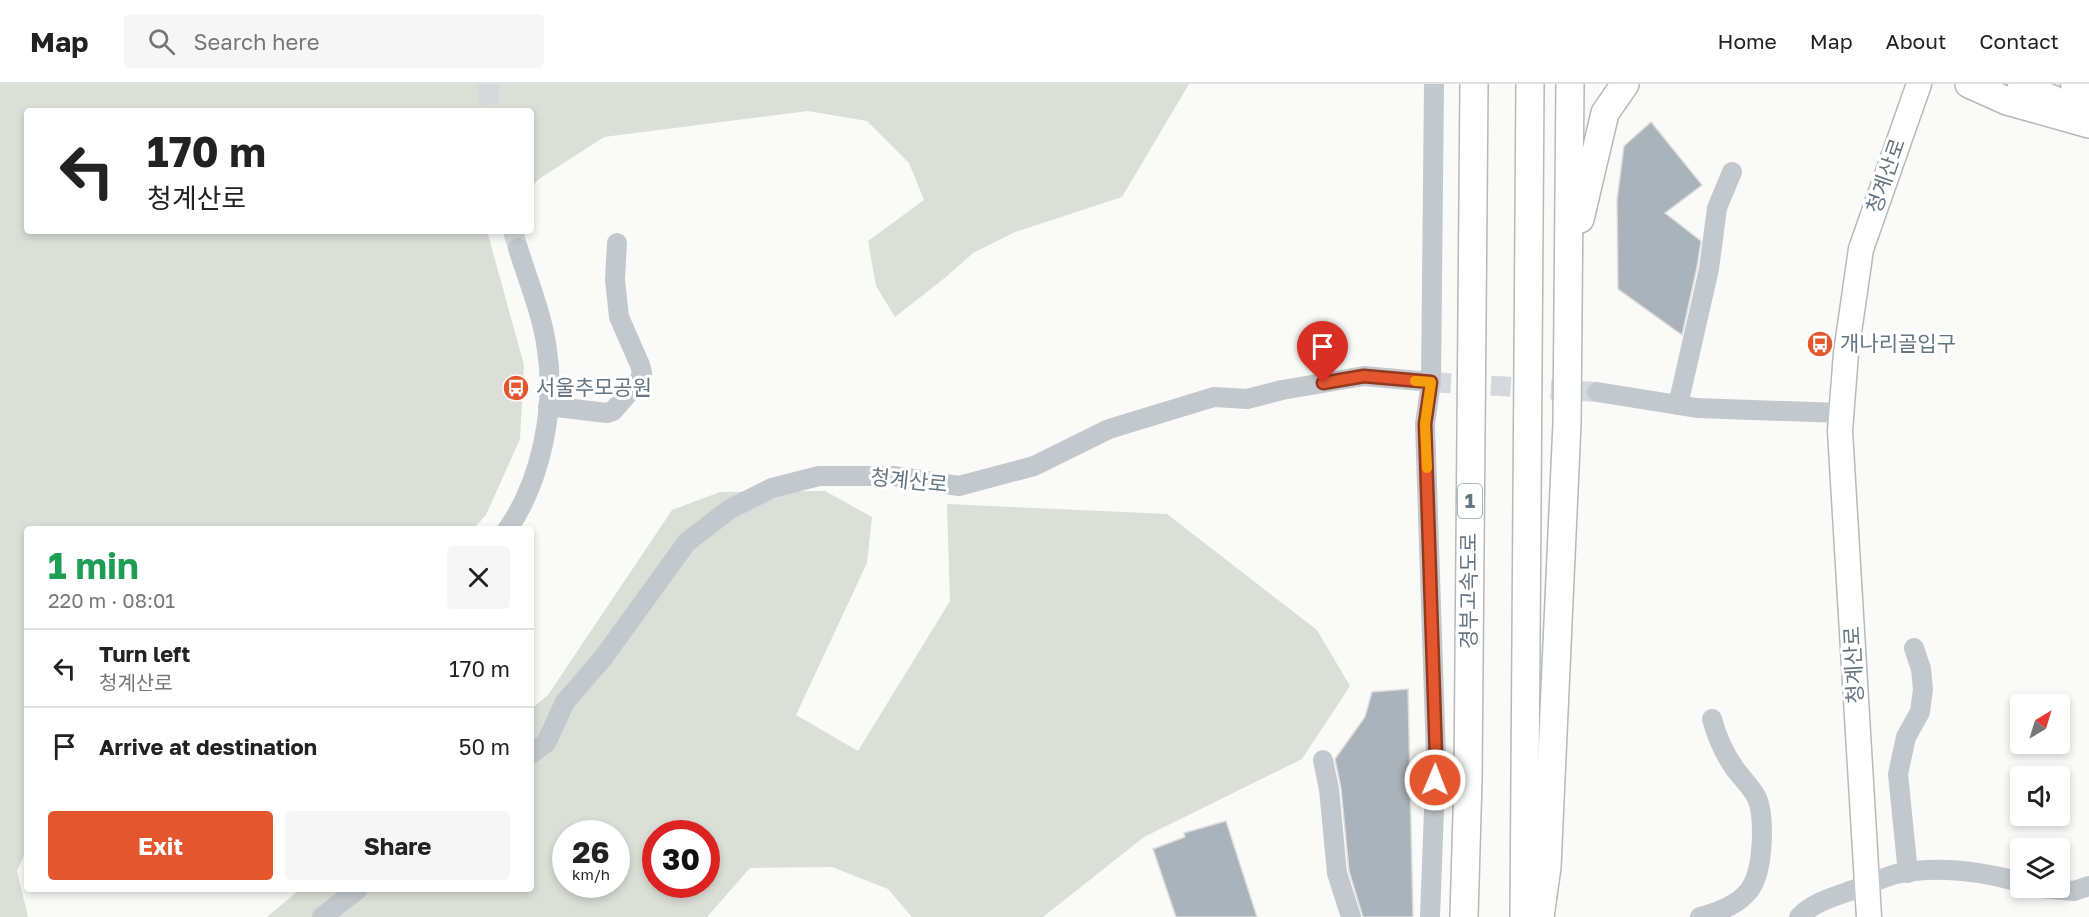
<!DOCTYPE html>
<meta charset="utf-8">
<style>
:root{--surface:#fff;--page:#f6f6f6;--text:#222;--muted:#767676;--line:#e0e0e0;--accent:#e4572e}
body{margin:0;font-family:"Golos Text","Noto Sans KR",sans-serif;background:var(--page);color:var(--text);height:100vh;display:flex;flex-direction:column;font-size:22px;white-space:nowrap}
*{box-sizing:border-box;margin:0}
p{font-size:20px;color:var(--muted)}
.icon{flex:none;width:33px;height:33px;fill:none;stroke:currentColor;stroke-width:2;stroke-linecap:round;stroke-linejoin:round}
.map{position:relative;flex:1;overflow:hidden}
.panel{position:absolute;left:24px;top:442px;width:510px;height:366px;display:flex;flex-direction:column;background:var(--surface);border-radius:6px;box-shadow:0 3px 9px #0003}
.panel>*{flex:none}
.banner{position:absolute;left:24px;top:24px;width:510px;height:126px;border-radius:6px;box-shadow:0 3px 9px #0003;background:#fff;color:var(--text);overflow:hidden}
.needle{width:39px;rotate:38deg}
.tools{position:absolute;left:2010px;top:610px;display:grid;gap:12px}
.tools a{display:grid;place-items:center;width:60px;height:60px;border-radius:6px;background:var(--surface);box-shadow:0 3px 9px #0003;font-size:30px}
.speed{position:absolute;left:552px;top:736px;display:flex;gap:12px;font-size:30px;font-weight:700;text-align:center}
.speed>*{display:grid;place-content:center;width:78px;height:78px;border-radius:50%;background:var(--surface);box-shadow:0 3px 9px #0003;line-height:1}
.speed small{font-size:15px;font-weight:400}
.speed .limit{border:9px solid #d22;background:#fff;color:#111}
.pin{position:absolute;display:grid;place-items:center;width:51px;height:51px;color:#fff;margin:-62px -26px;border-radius:50% 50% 50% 0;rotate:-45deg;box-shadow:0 0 6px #0007}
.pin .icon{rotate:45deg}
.me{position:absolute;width:66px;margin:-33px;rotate:1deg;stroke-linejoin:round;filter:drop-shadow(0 0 4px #0008)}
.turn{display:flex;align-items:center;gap:21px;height:126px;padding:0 24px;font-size:27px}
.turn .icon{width:78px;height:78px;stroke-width:2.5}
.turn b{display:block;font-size:42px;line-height:51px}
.round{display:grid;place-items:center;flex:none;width:63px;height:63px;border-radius:6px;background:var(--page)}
.summary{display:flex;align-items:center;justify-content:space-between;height:102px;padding:0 24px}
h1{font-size:36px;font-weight:700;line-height:45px;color:#1e9e55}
.cta{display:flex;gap:12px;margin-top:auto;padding:12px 24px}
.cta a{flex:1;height:69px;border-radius:6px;background:var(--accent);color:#fff;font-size:24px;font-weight:700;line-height:69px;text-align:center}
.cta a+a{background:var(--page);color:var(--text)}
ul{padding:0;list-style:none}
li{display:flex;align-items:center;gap:18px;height:78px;padding:0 24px;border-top:2px solid var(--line)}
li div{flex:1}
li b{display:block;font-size:22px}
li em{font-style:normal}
header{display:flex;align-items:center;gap:36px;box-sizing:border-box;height:84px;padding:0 30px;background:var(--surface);border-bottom:2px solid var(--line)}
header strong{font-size:28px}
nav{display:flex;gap:33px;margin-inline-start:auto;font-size:21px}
.search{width:420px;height:54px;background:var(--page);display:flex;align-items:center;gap:15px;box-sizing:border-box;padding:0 21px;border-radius:6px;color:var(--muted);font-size:22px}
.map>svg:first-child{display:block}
</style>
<header>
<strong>Map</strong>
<div class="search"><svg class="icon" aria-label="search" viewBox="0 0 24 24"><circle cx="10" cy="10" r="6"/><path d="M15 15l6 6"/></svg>Search here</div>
<nav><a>Home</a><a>Map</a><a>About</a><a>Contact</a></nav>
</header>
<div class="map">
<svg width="2089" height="833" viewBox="0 0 2089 833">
<rect width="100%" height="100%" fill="#fafaf8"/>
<g fill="#dadfd7" fill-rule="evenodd">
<polygon points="0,0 1189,0 1122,113 1015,148 973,169 946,193 895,233 876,202 868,157 924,116 909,79 867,37 808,27 604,53 539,95 531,103 531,27 27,27 27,147 487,147 524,281 520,355 486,431 473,445 27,446 27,765 17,787 28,833 0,833"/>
<path d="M825,407L872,433L867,479L796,631L858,667L950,517L947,420L1167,430L1317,546L1350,602L1302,675L1144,753L1043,833H912L888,805L832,783L750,784L707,833H267L299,806H531V625L548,611L672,426L720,408ZM566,750H616V801H566ZM656,750H706V801H656Z"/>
</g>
<g fill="#aab3b9" stroke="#dcdcda" stroke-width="1.5">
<polygon points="1651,38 1702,101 1665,129 1701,157 1697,183 1682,251 1618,205 1617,116 1624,62"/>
<polygon points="1408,605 1413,833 1363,833 1349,787 1341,704 1335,675 1365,633 1372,608"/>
<polygon points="1226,737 1257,833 1176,833 1153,765 1185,753 1184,749"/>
</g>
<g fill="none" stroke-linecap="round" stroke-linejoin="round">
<g stroke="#d5d9db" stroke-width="20" stroke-dasharray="20 10" stroke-linecap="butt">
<polyline points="488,0 490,27"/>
<polyline points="513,147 518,164"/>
<polyline points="1431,298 1597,308"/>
</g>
<defs>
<g id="major">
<polyline points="2020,0 2089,29"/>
<polyline points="2073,0 2089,6"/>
<polyline points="1869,833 1840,347 1846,269 1861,165 1919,0"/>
</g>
<g id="highway">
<polyline points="1969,0 2007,17 2089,40"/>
<polyline points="1580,135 1605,29 1625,0"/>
<polyline points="1464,833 1468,695 1474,0"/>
<polyline points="1524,833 1530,0"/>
<polyline points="1540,833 1547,783 1567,339 1570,0"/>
</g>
</defs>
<use href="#major" stroke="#b5babe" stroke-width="27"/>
<use href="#highway" stroke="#b4b9bd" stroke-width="30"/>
<g stroke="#c3c8cc" stroke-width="20">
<polyline points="1597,308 1697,324 1841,329"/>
<polyline points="1678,321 1709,185 1717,124 1732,88"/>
<polyline points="548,322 607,329 613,327 639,297 642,289 640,281 619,233 615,196 617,159"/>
<path d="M507,446C541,398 556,324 547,266C543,232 528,197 518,164"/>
<polyline points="531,670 546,659 565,618 603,574 687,458 730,425 772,404 819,392 894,392 959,402 1034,382 1109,345 1214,313 1247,315 1282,306 1364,292 1431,298"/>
<polyline points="1323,676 1329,705 1337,789 1351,833"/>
<polyline points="1908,789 1898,690 1906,653 1920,628 1923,605 1921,585 1914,564"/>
<polyline points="2041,804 2074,807 2089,802"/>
<polyline points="322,833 357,806"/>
<polyline points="1430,833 1436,673 1425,340 1431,298 1434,0"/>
<path d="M1700,833C1719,828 1744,819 1753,800C1763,781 1765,733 1757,714C1752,704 1742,694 1735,685C1724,669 1717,654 1712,635"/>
<path d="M1799,833C1814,818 1833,813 1853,806C1867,801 1882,794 1896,790C1938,781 1980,787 2020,798"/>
</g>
<use href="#major" stroke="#fff" stroke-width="24"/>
<use href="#highway" stroke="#fff" stroke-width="27"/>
</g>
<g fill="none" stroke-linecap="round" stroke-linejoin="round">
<defs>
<polyline id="route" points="1323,299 1364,292 1431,298 1425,340 1436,673 1435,696"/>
</defs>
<use href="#route" stroke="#94391e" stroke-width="15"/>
<use href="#route" stroke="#e4572e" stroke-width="10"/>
<polyline stroke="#f59e0b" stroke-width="10" points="1415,297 1431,298 1425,340 1427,384"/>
</g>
<defs>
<symbol id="bus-disc" viewBox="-11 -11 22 22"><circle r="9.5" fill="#e4572e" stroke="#fff"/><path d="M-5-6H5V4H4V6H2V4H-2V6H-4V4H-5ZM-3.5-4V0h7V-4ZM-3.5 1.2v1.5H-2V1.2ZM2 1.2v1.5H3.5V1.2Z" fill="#fff"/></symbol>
</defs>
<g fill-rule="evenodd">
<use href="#bus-disc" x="1805" y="245" width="30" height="30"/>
<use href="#bus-disc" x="501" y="289" width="30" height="30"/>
</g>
<g text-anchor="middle" stroke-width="6" stroke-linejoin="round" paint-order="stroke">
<rect fill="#fff" stroke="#939fa8" stroke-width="1.5" x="1458" y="400" width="24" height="34" rx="4.5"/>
<g font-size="20" font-weight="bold" fill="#657683">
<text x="1470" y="424">1</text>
</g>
<g font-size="21" fill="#657683" stroke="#fff">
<text transform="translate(1886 92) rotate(-71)" y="7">청계산로</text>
<text transform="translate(909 397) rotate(6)" y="7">청계산로</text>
<text transform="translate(1469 507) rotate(-90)" y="7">경부고속도로</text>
<text transform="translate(1854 581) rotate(-93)" y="7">청계산로</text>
</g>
<g font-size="21" fill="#657683" stroke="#fff" text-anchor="start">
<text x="1840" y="267">개나리골입구</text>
<text x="536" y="311">서울추모공원</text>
</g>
</g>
</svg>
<div class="tools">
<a><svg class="needle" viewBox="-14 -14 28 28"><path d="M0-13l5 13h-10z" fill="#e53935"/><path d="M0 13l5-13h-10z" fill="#767676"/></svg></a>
<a><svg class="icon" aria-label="sound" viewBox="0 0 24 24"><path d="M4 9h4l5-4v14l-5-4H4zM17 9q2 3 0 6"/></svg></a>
<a><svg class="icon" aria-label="layers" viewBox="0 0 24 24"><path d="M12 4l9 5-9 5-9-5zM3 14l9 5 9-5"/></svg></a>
</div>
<div class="speed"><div>26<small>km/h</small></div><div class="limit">30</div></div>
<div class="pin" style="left:1323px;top:299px;background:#d93025"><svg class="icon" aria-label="arrive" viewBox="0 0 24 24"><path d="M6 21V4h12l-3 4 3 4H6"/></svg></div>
<svg class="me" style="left:1435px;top:696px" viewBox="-20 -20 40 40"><circle r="17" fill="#e4572e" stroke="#fff" stroke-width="3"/><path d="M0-11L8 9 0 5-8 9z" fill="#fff"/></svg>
<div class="banner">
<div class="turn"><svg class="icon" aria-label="left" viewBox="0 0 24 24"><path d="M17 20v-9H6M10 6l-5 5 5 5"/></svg><div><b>170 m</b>청계산로</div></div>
</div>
<section class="panel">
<div class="summary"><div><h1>1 min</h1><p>220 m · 08:01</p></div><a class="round"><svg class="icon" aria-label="close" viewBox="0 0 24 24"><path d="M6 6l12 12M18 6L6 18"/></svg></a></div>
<ul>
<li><svg class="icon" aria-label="left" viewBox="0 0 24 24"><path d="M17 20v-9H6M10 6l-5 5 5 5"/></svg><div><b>Turn left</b><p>청계산로</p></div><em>170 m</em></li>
<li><svg class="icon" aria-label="arrive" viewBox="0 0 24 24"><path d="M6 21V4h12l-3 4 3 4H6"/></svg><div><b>Arrive at destination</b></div><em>50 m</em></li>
</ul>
<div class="cta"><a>Exit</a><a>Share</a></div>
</section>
</div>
